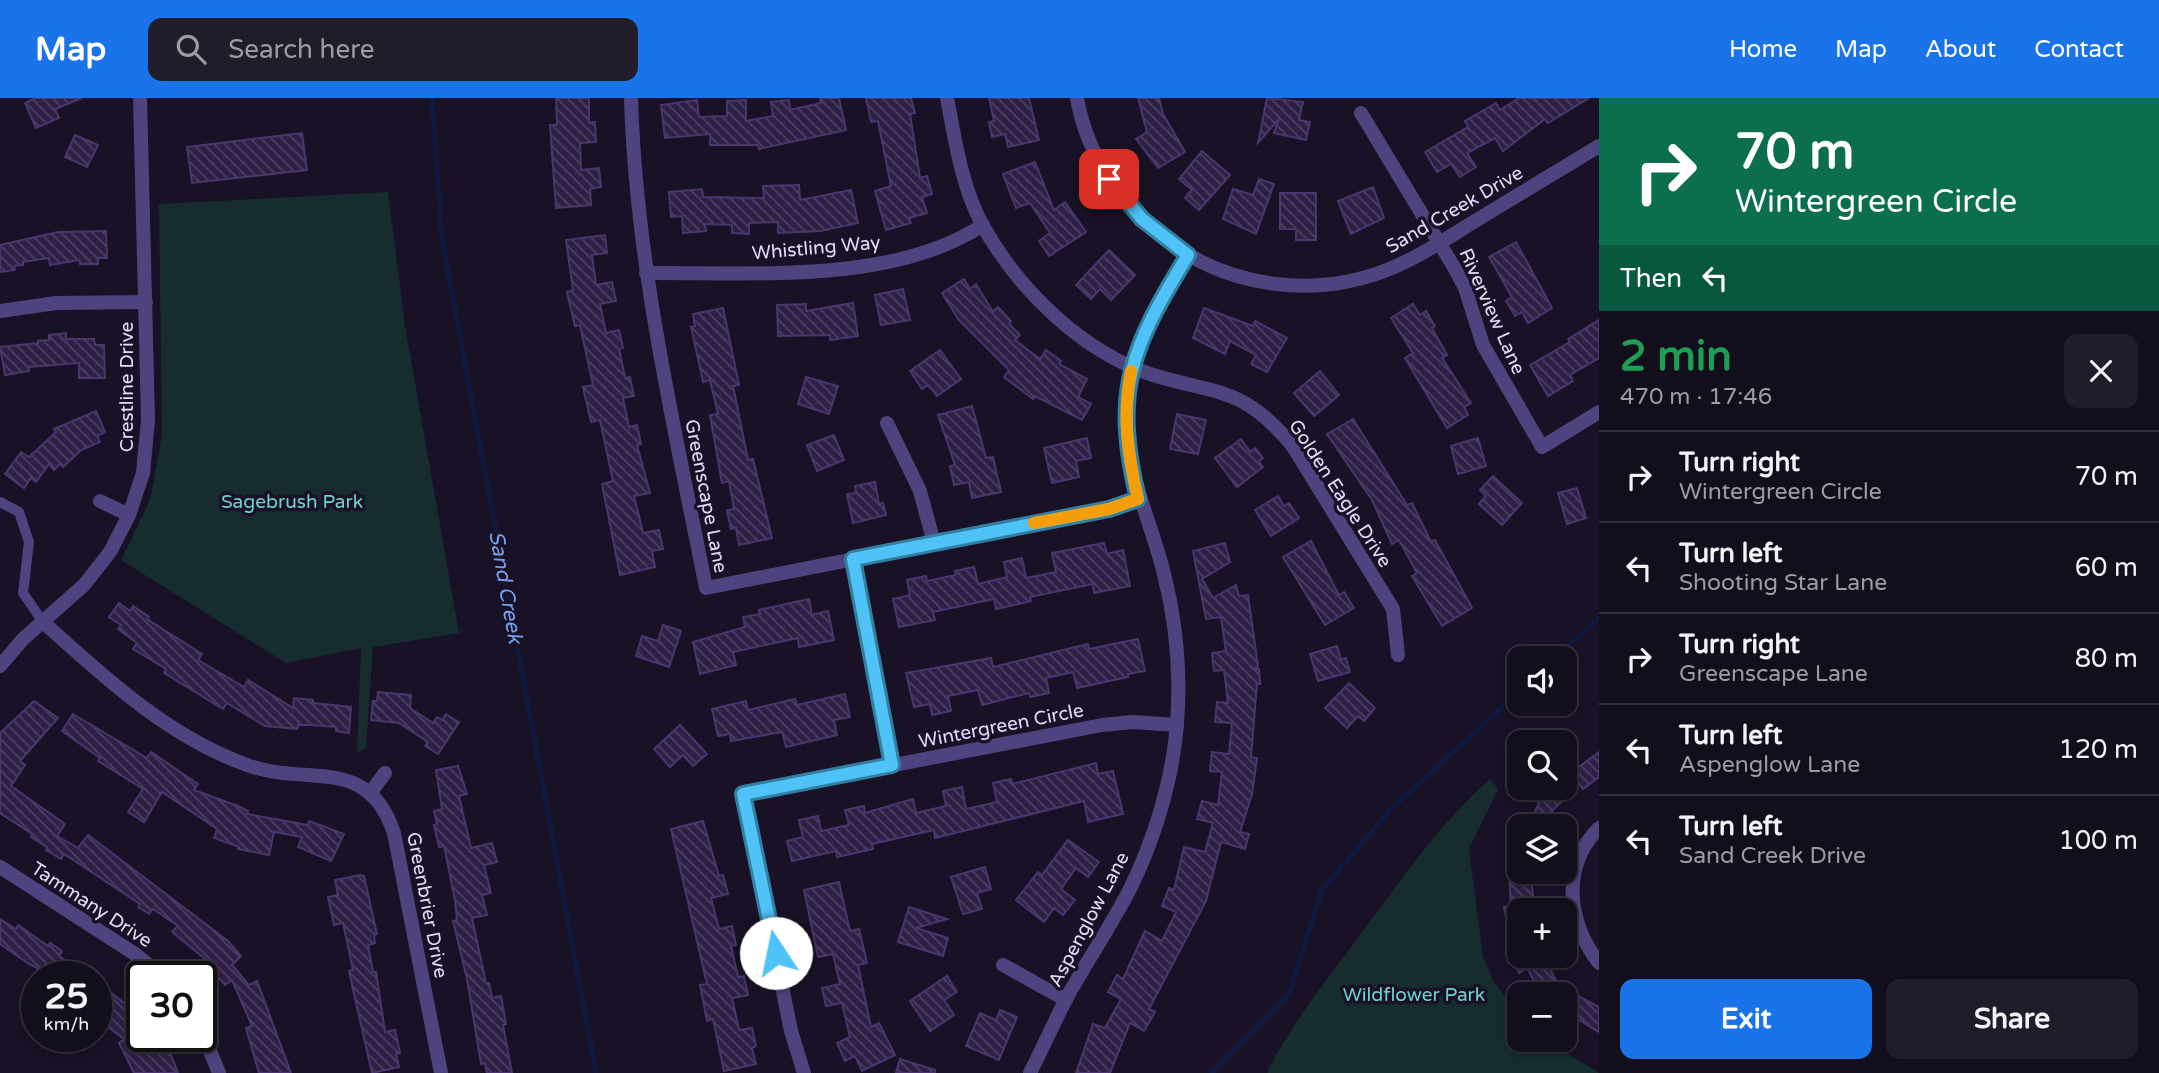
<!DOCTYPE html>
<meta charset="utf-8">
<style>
:root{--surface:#130e1c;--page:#201c29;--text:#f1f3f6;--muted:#9d9ca3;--line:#322e3b;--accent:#1a73e8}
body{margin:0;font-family:"Varela Round",sans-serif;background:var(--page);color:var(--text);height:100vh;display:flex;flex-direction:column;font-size:26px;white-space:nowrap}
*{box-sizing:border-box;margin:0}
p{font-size:23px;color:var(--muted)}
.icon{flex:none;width:38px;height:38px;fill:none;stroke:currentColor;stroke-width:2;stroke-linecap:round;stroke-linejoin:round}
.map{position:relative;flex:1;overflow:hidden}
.side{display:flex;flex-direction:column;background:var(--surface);width:560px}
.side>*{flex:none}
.hud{background:#0b6e4f;color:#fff;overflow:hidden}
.fabs{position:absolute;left:1507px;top:548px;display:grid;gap:14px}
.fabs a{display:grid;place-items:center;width:70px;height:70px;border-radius:14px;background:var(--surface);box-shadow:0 4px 10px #0003,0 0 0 2px var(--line);font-size:35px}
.speed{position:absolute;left:21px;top:863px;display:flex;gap:14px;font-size:35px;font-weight:700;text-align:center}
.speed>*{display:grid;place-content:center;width:91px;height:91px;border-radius:50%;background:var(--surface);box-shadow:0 4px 10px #0003,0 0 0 2px var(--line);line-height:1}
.speed small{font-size:18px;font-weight:400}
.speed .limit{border:4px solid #111;border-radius:10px;background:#fff;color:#111}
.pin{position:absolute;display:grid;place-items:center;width:60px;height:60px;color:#fff;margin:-30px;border-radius:14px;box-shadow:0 4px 10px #0006}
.me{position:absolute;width:77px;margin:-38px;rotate:349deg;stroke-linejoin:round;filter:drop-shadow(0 0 5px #0008)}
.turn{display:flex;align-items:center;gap:24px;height:147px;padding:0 21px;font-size:32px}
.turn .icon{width:91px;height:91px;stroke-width:2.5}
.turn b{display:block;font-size:49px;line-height:60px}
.then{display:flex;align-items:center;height:66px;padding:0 21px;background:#0003;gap:14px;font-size:26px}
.round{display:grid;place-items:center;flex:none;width:74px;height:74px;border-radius:14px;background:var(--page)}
.head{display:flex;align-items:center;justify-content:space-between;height:119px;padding:0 21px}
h1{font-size:42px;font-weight:700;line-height:52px;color:#1e9e55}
.cta{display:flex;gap:14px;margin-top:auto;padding:14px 21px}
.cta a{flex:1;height:80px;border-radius:14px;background:var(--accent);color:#fff;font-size:28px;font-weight:700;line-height:80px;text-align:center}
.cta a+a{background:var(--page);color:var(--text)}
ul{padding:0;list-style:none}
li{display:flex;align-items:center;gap:21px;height:91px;padding:0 21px;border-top:2px solid var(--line)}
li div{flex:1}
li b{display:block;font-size:26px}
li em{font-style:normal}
header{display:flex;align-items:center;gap:42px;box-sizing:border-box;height:98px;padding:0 35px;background:var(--accent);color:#fff}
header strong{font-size:33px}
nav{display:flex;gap:38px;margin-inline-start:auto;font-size:24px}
.search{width:490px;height:63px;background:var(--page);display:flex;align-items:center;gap:18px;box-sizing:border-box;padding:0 24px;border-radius:14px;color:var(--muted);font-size:26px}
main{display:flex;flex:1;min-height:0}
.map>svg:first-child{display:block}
</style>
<header>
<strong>Map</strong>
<div class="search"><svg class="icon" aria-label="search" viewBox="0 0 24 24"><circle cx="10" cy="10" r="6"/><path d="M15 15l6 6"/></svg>Search here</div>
<nav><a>Home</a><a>Map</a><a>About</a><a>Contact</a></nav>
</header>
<main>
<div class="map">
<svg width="1599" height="975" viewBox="0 0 1599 975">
<defs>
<pattern id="building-back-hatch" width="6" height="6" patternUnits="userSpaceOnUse" patternTransform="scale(1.75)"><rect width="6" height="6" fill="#2e2045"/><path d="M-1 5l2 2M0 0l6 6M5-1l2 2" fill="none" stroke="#4c4061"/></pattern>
</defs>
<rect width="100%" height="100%" fill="#191226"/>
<g fill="#162c2f">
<polygon points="388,94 405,228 459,535 373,549 366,650 357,655 361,550 286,565 121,462 150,402 162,337 159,106"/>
<path d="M1490,681L1498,691L1469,751L1483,859L1494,884L1519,916V942H1546L1599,975H1267C1291,925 1327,882 1360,837C1401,782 1439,726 1490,681Z"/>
</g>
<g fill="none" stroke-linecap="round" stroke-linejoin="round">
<g stroke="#101a41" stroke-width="5">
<polyline points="432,0 442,141 596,975"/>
<polyline points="1556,560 1599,520"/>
<polyline points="1212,975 1289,896 1322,792 1390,712 1519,594"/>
</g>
</g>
<g fill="url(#building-back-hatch)" stroke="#4a356e" stroke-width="2">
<polygon points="36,0 82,0 55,11 59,20 36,30 25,5"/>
<polygon points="556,0 589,0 589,25 595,24 596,44 580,45 581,72 599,70 601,89 590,91 591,107 556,110 550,27 557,27"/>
<polygon points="820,0 839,0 846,32 759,51 758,47 710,47 710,36 665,40 661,7 697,2 699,19 727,18 727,3 746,2 746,23 773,18 771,4 789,2 790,12 821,5"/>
<polygon points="866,0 911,0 915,15 910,16 920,80 927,78 932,96 922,99 927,115 909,120 911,125 886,132 875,93 891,88 878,23 871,24"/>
<polygon points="989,0 1029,0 1039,42 1008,49 1005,36 992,39 989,24 994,23"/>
<polygon points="1138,0 1159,0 1163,16 1185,54 1158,70 1136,41 1147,34"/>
<polygon points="1267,0 1303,4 1299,22 1310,24 1306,42 1274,35 1279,21 1258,45"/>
<polygon points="1519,0 1589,0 1548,25 1545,21 1503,53 1495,40 1467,55 1476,69 1460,79 1451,66 1437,74 1425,54 1468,29 1465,23 1496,5 1500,12"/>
<polygon points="302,35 307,72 192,85 187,49"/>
<polygon points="75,37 98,47 87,69 65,59"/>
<polygon points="1202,53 1230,77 1199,112 1185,100 1192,92 1179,81"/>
<polygon points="1035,64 1054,112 1065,104 1086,134 1049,158 1039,143 1050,135 1030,105 1016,110 1003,76"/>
<polygon points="1259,81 1274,86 1256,136 1223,121 1233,91 1253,97"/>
<polygon points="799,87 800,102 851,92 858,125 820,133 778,135 778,124 749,125 749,136 732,135 732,127 705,126 706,133 683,135 682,118 671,119 669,94 702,91 703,99 764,100 763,88"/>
<polygon points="1373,89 1384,120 1351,136 1338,103"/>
<polygon points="1280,95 1316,95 1316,142 1296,142 1296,131 1280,131"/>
<polygon points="106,133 107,160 98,160 98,166 80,166 79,162 50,167 49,160 23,164 23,167 14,168 15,172 0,174 0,147 58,134"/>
<polygon points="605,137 607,155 592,157 596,187 612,184 616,203 600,206 606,235 619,232 623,250 619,251 625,280 630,279 634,298 623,300 629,329 637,327 641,346 637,347 650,395 634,398 643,435 659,432 663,451 652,453 655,469 620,477 602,386 613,383 600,322 591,324 583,289 593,287 580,227 575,228 567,194 573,192 566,142"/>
<polygon points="1516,144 1552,210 1528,225 1522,214 1515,218 1506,203 1512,199 1489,159"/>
<polygon points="1109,152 1135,177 1111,202 1100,191 1091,201 1076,187"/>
<polygon points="964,181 970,191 976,186 993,214 998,209 1011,223 1009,226 1020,237 1015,242 1040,261 1046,252 1061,263 1059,266 1087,281 1078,299 1091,306 1082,322 1035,298 1033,301 1004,279 1009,272 958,221 942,195"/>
<polygon points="903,191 910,222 881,227 875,197"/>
<polygon points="853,205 858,238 830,242 830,237 778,238 777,207 806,206 806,213"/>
<polygon points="1413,206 1420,217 1426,213 1435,228 1432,230 1447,257 1442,260 1471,305 1464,309 1468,317 1447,330 1405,260 1413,255 1391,220"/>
<polygon points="723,210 739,287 733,288 748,362 753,361 772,440 739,447 736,430 731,431 727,412 734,411 729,383 722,385 710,317 718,316 710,282 703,284 691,229 695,228 693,216"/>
<polygon points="1204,210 1253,228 1255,223 1287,240 1267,274 1251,266 1256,257 1230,243 1225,256 1193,240"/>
<polygon points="1599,222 1599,260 1570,277 1573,283 1548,298 1530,267 1570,244 1568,241"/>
<polygon points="66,235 66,241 94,241 95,247 104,247 105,280 79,280 79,265 29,269 29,273 5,277 0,249 38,245 38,243 49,242 49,237"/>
<polygon points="940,252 961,281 937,298 928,287 922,291 910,273"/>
<polygon points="1320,273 1339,297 1314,318 1294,295"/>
<polygon points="806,279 838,288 829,316 798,306"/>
<polygon points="972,308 986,360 993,359 1001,394 972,400 969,384 954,387 950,368 955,367 938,317"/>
<polygon points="96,313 105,334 97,338 100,344 81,352 63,369 60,366 54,372 49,366 36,384 31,380 24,390 5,376 21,354 29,359 56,334 54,331"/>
<polygon points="1177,316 1206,322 1198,356 1170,351"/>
<polygon points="1353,321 1407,407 1412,405 1431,444 1435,442 1472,510 1442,528 1412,478 1417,475 1399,442 1392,446 1372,402 1327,336"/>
<polygon points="834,337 844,362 817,373 807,347"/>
<polygon points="1087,340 1091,360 1076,363 1079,379 1052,385 1044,350"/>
<polygon points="1478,340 1486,368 1458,376 1451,348"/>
<polygon points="1241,341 1250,354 1255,350 1263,360 1259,363 1263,369 1237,389 1215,360"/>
<polygon points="1493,378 1522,405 1502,427 1479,406 1486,398 1480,392"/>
<polygon points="875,384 879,406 883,405 886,417 853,425 847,396 856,395 855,388"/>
<polygon points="1577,390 1586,420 1567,426 1558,395"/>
<polygon points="1278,398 1284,408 1289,405 1299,420 1271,438 1255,412"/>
<polygon points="1311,443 1339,497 1344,494 1354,510 1325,527 1283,459"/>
<polygon points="1104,445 1107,456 1123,452 1130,488 1094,495 1093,486 1030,499 1031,503 996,511 994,501 933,514 935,522 899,529 893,501 910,497 907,482 926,478 927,483 956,477 955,473 974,469 978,486 1007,479 1004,464 1022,460 1026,480 1056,474 1052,455"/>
<polygon points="1225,445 1230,464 1202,481 1213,500 1236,487 1239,498 1248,497 1258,568 1254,571 1259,571 1260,586 1257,586 1251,659 1257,660 1252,696 1240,734 1249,736 1245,751 1221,744 1206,803 1149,911 1155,914 1144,933 1130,925 1110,975 1076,975 1093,926 1105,930 1121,901 1108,894 1117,877 1123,881 1145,833 1162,843 1176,814 1162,808 1169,790 1174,792 1184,749 1205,754 1213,725 1197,721 1202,703 1218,707 1222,674 1210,673 1212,654 1229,656 1232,625 1215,624 1217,604 1228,605 1224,572 1214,573 1212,555 1226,553 1221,519 1206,521 1193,453"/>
<polygon points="809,501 812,517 828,513 834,542 799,549 798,540 733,554 736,567 700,576 693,544 745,529 743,519 760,516 759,512"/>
<polygon points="119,505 130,513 133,508 149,519 147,521 202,556 198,562 244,589 248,582 293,610 294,600 313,602 313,605 351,609 349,635 336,633 336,629 311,627 298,627 297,631 265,628 227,605 223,611 164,575 166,571 133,551 137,545 118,531 121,527 109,519"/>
<polygon points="663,527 681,533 669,569 636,558 642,538 658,543"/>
<polygon points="1138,541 1145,573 1128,576 1128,579 1077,590 1073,574 1046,580 1049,595 1030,599 1029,595 982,607 978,592 948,598 951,613 932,617 930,606 914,609 906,575 991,560 993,569 1088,546 1089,551"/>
<polygon points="1337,548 1341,562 1346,560 1350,574 1318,583 1310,556"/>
<polygon points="1349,585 1375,610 1364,623 1358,618 1347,630 1325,610"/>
<polygon points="378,594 411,597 410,610 433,625 437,619 442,622 446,616 459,624 438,656 425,648 428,644 399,625 371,622 373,603 377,603"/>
<polygon points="845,596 850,619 834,622 837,637 786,649 782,634 731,643 730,636 718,638 712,611 746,603 748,612 795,601 797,607"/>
<polygon points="34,603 58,620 20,663 25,667 11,688 65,726 57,738 78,750 88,737 228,843 241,858 232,867 249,887 257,883 291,975 259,975 246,930 252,928 232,882 225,887 211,871 214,868 172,834 178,828 153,811 149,816 138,809 140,806 64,756 61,761 46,752 47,749 31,739 32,736 0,715 0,635"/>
<polygon points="73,616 147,660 151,654 198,686 194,692 238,708 248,713 247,716 308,727 309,723 344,736 331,763 298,749 302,739 274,734 269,757 238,751 239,749 214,740 217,731 162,694 144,724 128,714 143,691 98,663 100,660 62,633"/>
<polygon points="680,627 707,656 693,668 683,657 670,669 654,651"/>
<polygon points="1599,654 1599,679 1583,691 1579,686 1537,728 1528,728 1539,705 1534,700 1545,690 1564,690 1564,680"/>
<polygon points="1096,665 1098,676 1113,673 1123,716 1088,724 1084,703 935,740 934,732 872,746 873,751 837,759 836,753 792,763 787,743 803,739 799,722 818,718 821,733 849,727 845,712 864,708 865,715 913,701 916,715 946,708 943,693 962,689 966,711 997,704 993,685 1011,681 1012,686"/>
<polygon points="458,668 467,696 459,698 471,750 492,745 497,764 484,767 491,795 482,797 487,817 472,820 486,885 489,885 492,900 501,898 506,926 503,927 512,975 487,975 485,965 481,966 467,881 453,823 457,822 455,802 444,748 439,749 434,727 437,726 434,713 442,711 436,672"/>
<polygon points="703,723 719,778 723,777 728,796 711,800 719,831 732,828 736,847 731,848 738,879 744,878 748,897 732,900 739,932 752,930 756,948 752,950 756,966 724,973 713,921 707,923 700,887 707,886 671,731"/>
<polygon points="1068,742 1099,764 1088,779 1076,770 1061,791 1075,802 1063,817 1054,810 1044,824 1016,802 1038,774 1042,777"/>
<polygon points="985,769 991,791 977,795 982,811 963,816 951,779"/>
<polygon points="1509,774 1530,774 1535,812 1519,812 1519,852 1513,852 1504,809 1511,808"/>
<polygon points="360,777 364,778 377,836 374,837 375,845 368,847 373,874 376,874 385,934 395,932 400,955 396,956 399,969 372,975 353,891 349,873 353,872 343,825 334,827 328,799 338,797 335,782"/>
<polygon points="839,784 850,833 859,831 867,865 858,867 871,929 879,925 895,957 862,973 855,958 845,963 837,945 850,939 842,905 826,908 822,890 840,886 833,856 818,859 804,792"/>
<polygon points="909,809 947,821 916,830 948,840 943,858 898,844"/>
<polygon points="0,821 16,831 18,827 48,848 50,845 62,853 59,858 89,878 53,878 29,866 0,846"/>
<polygon points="1511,858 1552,858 1545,861 1563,896 1541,896 1527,870 1519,875"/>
<polygon points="947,878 957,894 944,902 954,917 930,933 910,903"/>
<polygon points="96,883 142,919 142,938 157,938 169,952 178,975 134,975 119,945 124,941 96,920"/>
<polygon points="1564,884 1580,899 1599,909 1599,934 1564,913"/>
<polygon points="1000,912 1017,919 999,962 966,948 980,915 996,922"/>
<polygon points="900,961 935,972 935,975 896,975"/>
</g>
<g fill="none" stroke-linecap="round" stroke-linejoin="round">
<polyline stroke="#4f437f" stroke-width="10" points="0,404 19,414 29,444 23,495 43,524"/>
<g stroke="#4f437f" stroke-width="14">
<path d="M631,0C636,166 674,327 706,490L1109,411L1138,401"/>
<path d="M947,0C955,42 962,90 983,128C1019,192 1082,254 1153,277C1219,297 1242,288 1292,347L1393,511L1398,557"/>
<path d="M1077,0C1087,57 1122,111 1170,145C1233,190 1315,200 1387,172C1420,159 1450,138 1480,120C1520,96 1559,72 1599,48"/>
<polyline points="1361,15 1455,171 1465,190 1483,247 1542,349 1599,314"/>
<path d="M646,175C749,174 892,187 983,127"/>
<polyline points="0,213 56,205 146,204"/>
<polyline points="887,325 920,393 934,445"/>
<polyline points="100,403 129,417"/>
<polyline points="853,461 892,667"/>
<path d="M43,524C104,579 168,639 247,667C307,689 368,656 394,735L441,975"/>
<polyline points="0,568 23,541 84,487 110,454 129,417 143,375 148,322 140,0"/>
<polyline points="371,694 385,675"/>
<path d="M1599,730C1560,769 1568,825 1599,865"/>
<polyline points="0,769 135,856 162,878"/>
<polyline points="1003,867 1066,902"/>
<polyline points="201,931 219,975"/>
<polyline points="804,975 791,933 743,696 1102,627 1133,624 1177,627"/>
<path d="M1030,975C1042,951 1053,927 1065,903C1085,866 1109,831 1129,793C1154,743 1173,681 1177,625C1181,574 1176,522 1163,472C1148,413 1119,360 1126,297C1133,246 1161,200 1188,157"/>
</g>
</g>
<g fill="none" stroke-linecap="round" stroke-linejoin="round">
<defs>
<path id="route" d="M776,855L743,696L892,667L853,461L1109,411L1138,401C1112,292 1131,250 1188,157L1142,121L1109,81"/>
</defs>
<use href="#route" stroke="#337fa1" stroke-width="18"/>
<use href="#route" stroke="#4fc3f7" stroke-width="12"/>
<path stroke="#f59e0b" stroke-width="12" d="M1034,425L1109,411L1138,401C1128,357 1122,318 1131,273"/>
</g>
<g text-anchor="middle" stroke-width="7" stroke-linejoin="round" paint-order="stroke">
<g font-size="19" fill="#e4dbfb" stroke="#191226">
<text transform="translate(1454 111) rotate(-30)" y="7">Sand Creek Drive</text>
<text transform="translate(816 149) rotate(-5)" y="7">Whistling Way</text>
<text transform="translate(1493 213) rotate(66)" y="7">Riverview Lane</text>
<text transform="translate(126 289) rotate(-90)" y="7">Crestline Drive</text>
<text transform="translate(1341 395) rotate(57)" y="7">Golden Eagle Drive</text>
<text transform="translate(707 398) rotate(79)" y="7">Greenscape Lane</text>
<text transform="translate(1001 627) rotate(-11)" y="7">Wintergreen Circle</text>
<text transform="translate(92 806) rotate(33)" y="7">Tammany Drive</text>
<text transform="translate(428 807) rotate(79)" y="7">Greenbrier Drive</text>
<text transform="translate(1088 821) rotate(-62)" y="7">Aspenglow Lane</text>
</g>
<g font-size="19" fill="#6ed4cb" stroke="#191226">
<text x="292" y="410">Sagebrush Park</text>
<text x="1414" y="903">Wildflower Park</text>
</g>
<g font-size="21" font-style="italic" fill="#75a2ef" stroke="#191226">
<text transform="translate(506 489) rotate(80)" y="7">Sand Creek</text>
</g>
</g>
</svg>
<div class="fabs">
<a><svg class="icon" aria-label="sound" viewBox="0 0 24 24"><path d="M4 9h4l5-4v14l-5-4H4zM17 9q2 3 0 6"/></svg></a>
<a><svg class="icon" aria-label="search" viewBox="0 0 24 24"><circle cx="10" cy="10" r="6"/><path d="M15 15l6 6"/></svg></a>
<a><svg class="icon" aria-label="layers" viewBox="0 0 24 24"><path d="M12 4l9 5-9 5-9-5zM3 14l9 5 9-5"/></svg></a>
<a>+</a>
<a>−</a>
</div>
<div class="speed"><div>25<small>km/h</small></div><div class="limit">30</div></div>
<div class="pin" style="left:1109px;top:81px;background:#d93025"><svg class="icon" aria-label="arrive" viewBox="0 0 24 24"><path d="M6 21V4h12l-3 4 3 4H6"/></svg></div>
<svg class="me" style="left:776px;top:855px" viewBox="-20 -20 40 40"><circle r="19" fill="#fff"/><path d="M0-13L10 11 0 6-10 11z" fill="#4fc3f7"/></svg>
</div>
<section class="side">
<div class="hud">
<div class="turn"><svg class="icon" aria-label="right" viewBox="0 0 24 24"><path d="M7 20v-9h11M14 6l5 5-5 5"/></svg><div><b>70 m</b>Wintergreen Circle</div></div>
<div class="then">Then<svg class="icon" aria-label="left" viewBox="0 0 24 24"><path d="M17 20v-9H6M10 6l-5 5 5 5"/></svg></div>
</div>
<div class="head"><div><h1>2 min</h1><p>470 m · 17:46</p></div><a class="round"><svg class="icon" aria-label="close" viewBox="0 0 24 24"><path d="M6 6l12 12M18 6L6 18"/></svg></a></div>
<ul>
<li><svg class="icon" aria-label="right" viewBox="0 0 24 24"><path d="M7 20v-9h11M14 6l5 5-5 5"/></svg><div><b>Turn right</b><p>Wintergreen Circle</p></div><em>70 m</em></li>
<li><svg class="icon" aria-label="left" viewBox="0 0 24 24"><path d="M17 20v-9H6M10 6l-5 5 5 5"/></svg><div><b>Turn left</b><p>Shooting Star Lane</p></div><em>60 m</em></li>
<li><svg class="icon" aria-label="right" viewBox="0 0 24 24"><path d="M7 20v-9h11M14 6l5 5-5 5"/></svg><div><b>Turn right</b><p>Greenscape Lane</p></div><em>80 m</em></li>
<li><svg class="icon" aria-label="left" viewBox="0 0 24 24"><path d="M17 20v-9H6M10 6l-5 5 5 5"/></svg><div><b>Turn left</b><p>Aspenglow Lane</p></div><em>120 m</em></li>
<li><svg class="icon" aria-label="left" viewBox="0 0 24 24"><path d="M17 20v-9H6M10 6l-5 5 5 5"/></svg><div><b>Turn left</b><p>Sand Creek Drive</p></div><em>100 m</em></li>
</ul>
<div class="cta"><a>Exit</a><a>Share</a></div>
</section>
</main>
